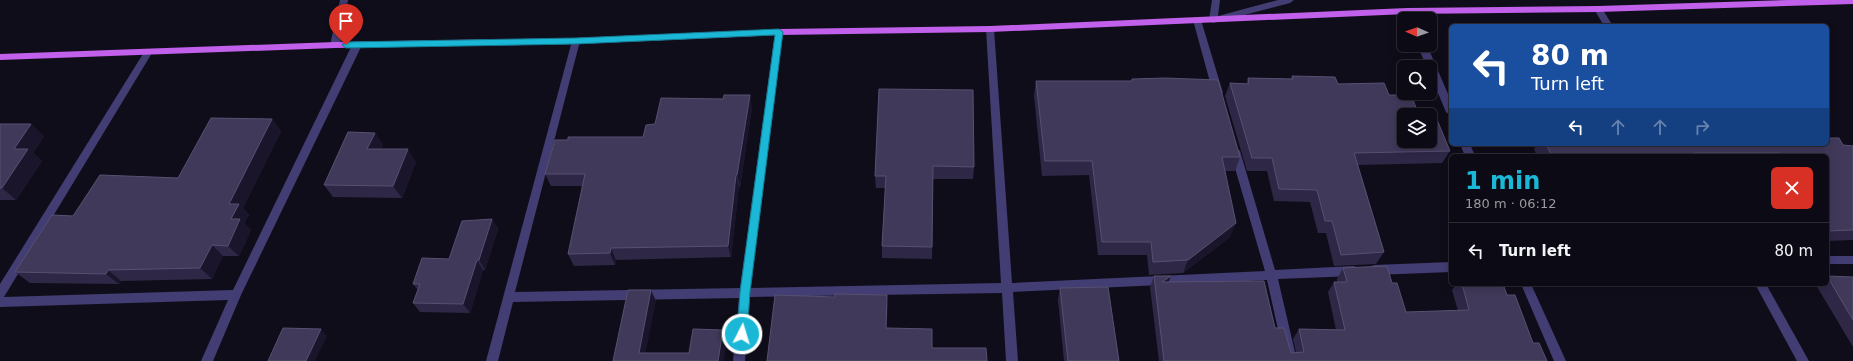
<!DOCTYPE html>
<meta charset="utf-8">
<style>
:root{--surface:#0c0a14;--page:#15131d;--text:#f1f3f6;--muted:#9a9aa0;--line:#2c2b34;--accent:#1ab8d6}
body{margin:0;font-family:"DejaVu Sans",sans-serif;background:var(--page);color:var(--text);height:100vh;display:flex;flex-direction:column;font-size:15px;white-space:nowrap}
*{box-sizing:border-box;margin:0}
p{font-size:13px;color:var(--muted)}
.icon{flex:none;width:22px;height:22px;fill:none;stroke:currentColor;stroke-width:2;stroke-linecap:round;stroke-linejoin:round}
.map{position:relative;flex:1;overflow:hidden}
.panel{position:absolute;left:1449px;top:154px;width:380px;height:132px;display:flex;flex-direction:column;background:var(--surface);border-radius:6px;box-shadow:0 2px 10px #0003,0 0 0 1px var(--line)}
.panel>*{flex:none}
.top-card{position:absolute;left:1449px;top:24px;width:380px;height:122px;border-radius:6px;box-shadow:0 2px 10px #0003,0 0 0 1px var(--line);background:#1a4fa0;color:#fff;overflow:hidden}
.needle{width:26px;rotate:272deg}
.fabs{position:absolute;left:1397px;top:12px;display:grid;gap:8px}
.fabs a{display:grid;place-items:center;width:40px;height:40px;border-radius:6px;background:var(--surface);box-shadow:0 2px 10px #0003,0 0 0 1px var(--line);font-size:20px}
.pin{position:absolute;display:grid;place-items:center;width:34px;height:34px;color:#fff;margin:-41px -17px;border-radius:50% 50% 50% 0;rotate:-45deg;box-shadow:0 0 4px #0007}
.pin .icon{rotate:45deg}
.me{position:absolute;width:44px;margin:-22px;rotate:5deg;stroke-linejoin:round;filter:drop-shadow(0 0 3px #0008)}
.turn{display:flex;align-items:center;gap:14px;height:84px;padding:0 16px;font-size:18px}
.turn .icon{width:52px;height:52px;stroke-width:2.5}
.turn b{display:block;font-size:28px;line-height:34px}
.lanes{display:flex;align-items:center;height:38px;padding:0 16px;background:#0003;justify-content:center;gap:20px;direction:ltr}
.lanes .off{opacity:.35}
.round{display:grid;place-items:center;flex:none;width:42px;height:42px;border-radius:6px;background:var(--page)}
.summary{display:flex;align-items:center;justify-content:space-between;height:68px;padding:0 16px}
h1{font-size:24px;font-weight:700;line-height:30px;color:var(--accent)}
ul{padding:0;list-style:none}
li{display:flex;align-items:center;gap:12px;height:56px;padding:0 16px;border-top:1px solid var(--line)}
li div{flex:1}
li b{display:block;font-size:15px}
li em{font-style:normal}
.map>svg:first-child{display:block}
</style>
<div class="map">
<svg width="1853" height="361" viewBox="0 0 1853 361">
<rect width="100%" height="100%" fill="#100d1a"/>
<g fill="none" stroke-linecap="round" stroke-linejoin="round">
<g fill="#423d73" fill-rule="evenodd">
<polygon points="340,0 348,0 340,45 335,48 330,45"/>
<polygon points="1212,0 1220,0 1218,16 1278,0 1294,0 1290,3 1213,23 1209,20"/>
<polygon points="1598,6 1601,7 1613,26 1604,26 1594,9"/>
<polygon points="1407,8 1410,9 1415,19 1407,19 1403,11"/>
<polygon points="1197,17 1201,20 1223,93 1218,96 1213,93 1193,20"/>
<polygon points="990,26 994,29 1012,283 1265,271 1230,151 1235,147 1240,151 1275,270 1354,266 1358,268 1359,271 1358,274 1354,276 1278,279 1297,361 1285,361 1267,280 1013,292 1018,361 1006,361 1002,293 750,297 745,361 733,361 739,298 513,302 498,361 486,361 572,41 576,38 580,41 515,292 740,288 775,32 779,29 783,32 751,288 1001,283 986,29"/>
<polygon points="357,42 362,45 241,295 213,361 201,361 228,300 0,307 0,284 146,49 152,49 154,51 152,53 4,297 233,290 352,45"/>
<polygon points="1417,45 1427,45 1451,101 1451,116 1446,112 1430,74 1430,67 1427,67"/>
<polygon points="1460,144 1470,144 1475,156 1465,156"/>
<rect x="1827" y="256" width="26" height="8"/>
<polygon points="1451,262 1451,272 1374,275 1370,273 1369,270 1370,267 1374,265"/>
<polygon points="1521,284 1531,284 1566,361 1554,361"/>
<polygon points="1755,284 1766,284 1809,361 1797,361"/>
</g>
<polygon fill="#c060eb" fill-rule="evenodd" points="1788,0 1853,0 1853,4 1598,12 1407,14 990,32 779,35 576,44 335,48 0,60 0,54 335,42 576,38 779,29 990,26 1407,8 1598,6"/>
</g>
<g fill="#2f2746">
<polygon points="1292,76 1338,84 1389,95 1417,110 1450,151 1442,163 1358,165 1384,252 1376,264 1334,266 1326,233 1318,233 1310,202 1274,201 1267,171 1247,171 1225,96 1230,83 1246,84 1248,78 1291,79"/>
<polygon points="1132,79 1240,157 1235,171 1225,171 1230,237 1183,273 1149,275 1147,255 1098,255 1089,175 1042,176 1034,96 1036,81 1131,81"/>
<polygon points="879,89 974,167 973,179 933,179 932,259 882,258 882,246 885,188 876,188 875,176"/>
<polygon points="752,107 740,187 739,187 731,257 616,260 615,265 574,266 568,254 583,186 551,186 545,174 568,140 643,137 655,124"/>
<polygon points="272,119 281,131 243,208 249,215 244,223 251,230 239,256 223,256 212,279 121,281 119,284 30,283 15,272 73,216 178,178"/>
<polygon points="0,124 44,136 33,153 42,161 16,200 0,200"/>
<polygon points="375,133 383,145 381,149 416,162 402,198 333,197 324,185"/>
<polygon points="1538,144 1827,144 1853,146 1853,240 1827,241 1827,156 1537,156 1534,149"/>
<polygon points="492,219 498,229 485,270 483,270 470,313 420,312 413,303 418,290 413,284 449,259"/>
<polygon points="1343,268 1392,283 1406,312 1458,311 1452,290 1457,284 1503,284 1507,295 1533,343 1547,361 1159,361 1150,287 1154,276 1275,328 1291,353 1296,352 1293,339 1299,329 1336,330 1328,292 1334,282 1337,282 1337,279"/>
<polygon points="1827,276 1853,277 1853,347 1816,285 1817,284 1827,284"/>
<polygon points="1060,288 1119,361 1064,361 1058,300"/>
</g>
<g fill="#1b152c">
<polygon points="750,95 752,107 740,187 737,175"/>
<polygon points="272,119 281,131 243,208 249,215 244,223 251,230 239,256 228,246 231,219 229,204"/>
<polygon points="31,124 44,136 33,153 42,161 16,200 2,188 14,149"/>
<polygon points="375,133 383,145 376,161 367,149"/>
<polygon points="408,149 416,162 402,198 393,186"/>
<polygon points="736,175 739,187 731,257 728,246"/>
<polygon points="492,219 498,229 485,270 479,260"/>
<polygon points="1236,223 1230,237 1183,273 1188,260"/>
<polygon points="212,245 223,256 212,279 200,268"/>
<polygon points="611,248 616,260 615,265 610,253"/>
<polygon points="477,260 483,270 470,313 463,304"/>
<polygon points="108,270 121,281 119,284 106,274"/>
<polygon points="1171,276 1167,286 1162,282"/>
<polygon points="651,290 656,301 644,361 639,353"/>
<polygon points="887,295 888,307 886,339 886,328"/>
<polygon points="321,329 327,336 315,361 306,361"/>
<polygon points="723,330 726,341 724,361 718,361"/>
</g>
<g fill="#413959" stroke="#585072" fill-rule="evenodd">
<path d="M1292,76L1335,77L1338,84L1384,83L1389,95H1411L1417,110H1433L1450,151L1354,153L1384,252L1341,255L1332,221H1325L1317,190L1279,189L1272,158H1252L1230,83L1249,84L1248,78L1293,79ZM1404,115H1430V141H1404Z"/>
<polygon points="1165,78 1218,80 1240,157 1222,157 1236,223 1188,260 1153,262 1151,242 1102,242 1092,161 1045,161 1036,81 1132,81 1132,79"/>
<polygon points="879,89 973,90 974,167 933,166 932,247 882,246 886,176 875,176"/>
<polygon points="724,95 750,95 737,175 736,175 728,246 611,248 610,253 568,254 585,174 545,174 555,140 568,140 568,137 643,137 646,125 655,124 661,98 723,99"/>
<polygon points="211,118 272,119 229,204 239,204 231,219 240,219 228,246 212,245 200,268 108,270 106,274 15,272 52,215 73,216 100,175 178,178"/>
<polygon points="0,124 31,124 14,149 28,149 2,188 0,188"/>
<polygon points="348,132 375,133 367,149 408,149 393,186 324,185"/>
<polygon points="1827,138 1839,138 1843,145 1853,146 1853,230 1827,231 1827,156 1782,156 1780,153 1694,153 1695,156 1552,156 1546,144 1690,144 1691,145 1703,145 1703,144 1827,144"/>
<polygon points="492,219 479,260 477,260 463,304 413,303 420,284 413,284 422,258 449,259 462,221"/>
<polygon points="1387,266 1392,283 1397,283 1406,312 1469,310 1462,284 1503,284 1507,295 1515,295 1533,343 1539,343 1547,361 1164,361 1154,276 1171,276 1162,282 1264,281 1275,328 1284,328 1291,353 1304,352 1299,329 1345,330 1334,282 1347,282 1343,268"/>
<polygon points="1827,276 1853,277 1853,320"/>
<polygon points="1108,287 1119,361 1068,361 1060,288"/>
<polygon points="628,290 651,290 639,353 689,353 693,329 723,330 718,361 613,361"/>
<polygon points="835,294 887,295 886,328 932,329 932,348 986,348 987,361 767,361 775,295 835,297"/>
<polygon points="283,328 321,329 306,361 268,361"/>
</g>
<polygon fill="#1ab8d6" stroke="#11788b" points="779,29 783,32 750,292 747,334 745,337 742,338 738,337 737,334 740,292 775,35 576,44 346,48 342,45 346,42 576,38"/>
</svg>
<div class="fabs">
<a><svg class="needle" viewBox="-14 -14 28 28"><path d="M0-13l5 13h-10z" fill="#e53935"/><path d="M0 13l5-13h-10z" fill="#9a9aa0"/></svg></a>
<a><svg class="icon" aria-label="search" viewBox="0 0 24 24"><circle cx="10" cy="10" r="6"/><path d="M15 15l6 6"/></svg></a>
<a><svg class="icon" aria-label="layers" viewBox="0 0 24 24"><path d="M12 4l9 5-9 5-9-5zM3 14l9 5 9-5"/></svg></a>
</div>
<div class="pin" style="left:346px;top:45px;background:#d93025"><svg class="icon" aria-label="arrive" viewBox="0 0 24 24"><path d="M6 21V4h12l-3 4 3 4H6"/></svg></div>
<svg class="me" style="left:742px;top:334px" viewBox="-20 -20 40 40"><circle r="17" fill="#1ab8d6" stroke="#fff" stroke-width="3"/><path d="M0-11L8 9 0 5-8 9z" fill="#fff"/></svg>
<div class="top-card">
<div class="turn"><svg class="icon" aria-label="left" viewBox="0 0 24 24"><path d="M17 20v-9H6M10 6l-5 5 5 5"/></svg><div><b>80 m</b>Turn left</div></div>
<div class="lanes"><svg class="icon" aria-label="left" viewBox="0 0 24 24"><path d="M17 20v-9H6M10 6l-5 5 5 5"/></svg><svg class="icon off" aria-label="ahead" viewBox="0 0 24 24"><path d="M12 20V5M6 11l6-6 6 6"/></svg><svg class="icon off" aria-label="ahead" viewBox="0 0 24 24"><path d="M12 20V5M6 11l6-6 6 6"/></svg><svg class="icon off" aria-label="right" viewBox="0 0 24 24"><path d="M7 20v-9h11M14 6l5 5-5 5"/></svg></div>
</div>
<section class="panel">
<div class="summary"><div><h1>1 min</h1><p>180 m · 06:12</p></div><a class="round" style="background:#d93025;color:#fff"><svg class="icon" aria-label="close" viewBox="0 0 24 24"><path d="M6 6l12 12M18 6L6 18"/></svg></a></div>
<ul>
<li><svg class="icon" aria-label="left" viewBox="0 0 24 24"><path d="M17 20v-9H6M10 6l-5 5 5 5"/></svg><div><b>Turn left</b></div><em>80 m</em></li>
</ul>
</section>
</div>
